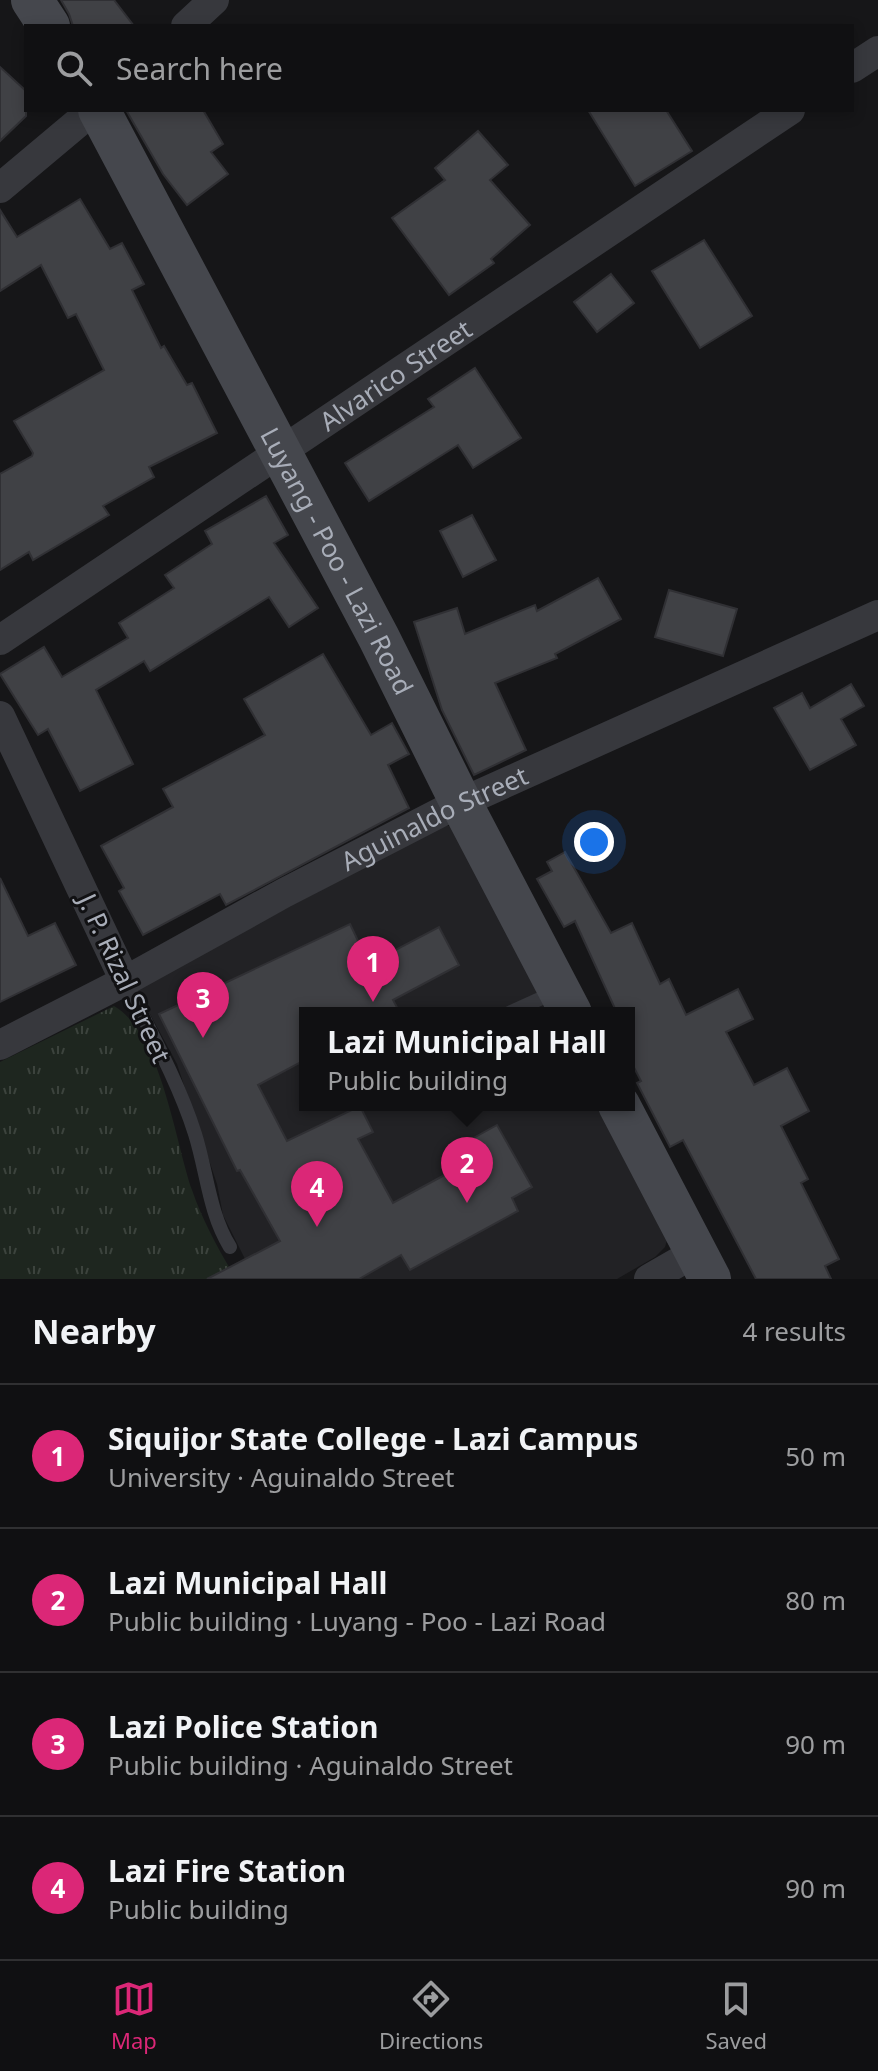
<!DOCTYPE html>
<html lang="en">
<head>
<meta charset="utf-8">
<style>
	:root { --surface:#101012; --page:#19191b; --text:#f1f3f6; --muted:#9c9d9f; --line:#303032; --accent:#db2777 }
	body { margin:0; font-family:"Noto Sans",sans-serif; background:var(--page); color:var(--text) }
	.you { position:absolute; left:594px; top:842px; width:28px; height:28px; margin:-20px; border:6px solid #fff; border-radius:50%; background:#1a73e8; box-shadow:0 0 0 12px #1a73e833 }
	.badge { display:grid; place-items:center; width:52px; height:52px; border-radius:50%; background:var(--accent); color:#fff; font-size:26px; font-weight:700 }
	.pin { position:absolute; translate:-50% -66px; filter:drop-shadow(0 2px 4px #0008) }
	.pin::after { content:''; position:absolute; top:42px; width:28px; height:24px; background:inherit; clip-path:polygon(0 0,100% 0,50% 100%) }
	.popup { position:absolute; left:299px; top:1007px; width:336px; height:104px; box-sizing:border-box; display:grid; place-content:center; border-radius:0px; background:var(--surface); filter:drop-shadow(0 2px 6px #0005); font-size:26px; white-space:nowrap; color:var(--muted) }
	.popup b { font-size:30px; color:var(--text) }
	.popup::after { content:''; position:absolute; left:50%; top:100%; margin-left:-16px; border:16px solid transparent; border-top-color:var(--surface) }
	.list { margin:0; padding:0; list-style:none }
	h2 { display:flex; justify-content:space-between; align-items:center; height:104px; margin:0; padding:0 32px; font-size:34px }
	h2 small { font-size:26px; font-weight:400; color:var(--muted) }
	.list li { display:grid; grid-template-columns:52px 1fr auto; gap:24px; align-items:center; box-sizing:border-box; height:144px; padding:0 32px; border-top:2px solid var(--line) }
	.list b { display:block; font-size:30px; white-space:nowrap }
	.list p { margin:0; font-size:26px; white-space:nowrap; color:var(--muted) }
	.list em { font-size:26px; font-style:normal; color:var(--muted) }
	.icon { flex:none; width:44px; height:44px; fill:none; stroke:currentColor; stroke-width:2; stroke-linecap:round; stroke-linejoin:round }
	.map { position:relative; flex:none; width:878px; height:1279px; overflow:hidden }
	.search { position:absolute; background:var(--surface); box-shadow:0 4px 12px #0003; left:24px; right:24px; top:24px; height:88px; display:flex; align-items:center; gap:20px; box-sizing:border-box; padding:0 28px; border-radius:0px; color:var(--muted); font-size:30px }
	.sheet { height:680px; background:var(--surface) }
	nav { display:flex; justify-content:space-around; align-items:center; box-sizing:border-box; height:112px; border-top:2px solid var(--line); background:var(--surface); font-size:22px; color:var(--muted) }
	nav a { display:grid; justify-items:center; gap:4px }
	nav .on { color:var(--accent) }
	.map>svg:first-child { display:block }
	.built { fill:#222225 }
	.park { fill:url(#park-tufts) }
	.building { fill:#404145; stroke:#303034; stroke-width:2 }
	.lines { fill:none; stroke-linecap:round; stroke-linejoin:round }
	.lane { stroke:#37383d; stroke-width:14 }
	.street { stroke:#37383d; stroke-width:30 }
	.secondary { stroke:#45474d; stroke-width:42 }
	.labels { text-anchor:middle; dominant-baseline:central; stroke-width:6; stroke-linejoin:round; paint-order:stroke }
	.street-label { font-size:26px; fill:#a8adb8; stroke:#111113 }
</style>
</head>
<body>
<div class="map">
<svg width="878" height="1279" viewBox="0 0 878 1279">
	<defs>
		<pattern id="park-tufts" width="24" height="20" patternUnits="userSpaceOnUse" patternTransform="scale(2)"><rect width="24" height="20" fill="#1e261f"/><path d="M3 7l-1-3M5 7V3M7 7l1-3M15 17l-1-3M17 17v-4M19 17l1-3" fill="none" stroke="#3c433d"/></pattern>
	</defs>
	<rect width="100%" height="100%" fill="#161618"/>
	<polygon class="built" points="444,825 455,827 551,1013 305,1013 305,1105 599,1105 668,1237 665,1247 655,1257 617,1279 236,1279 229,1268 245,1259 223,1215 217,1184 177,1064 136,988"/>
	<path class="park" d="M114,1006C161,1033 175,1141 192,1190C203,1222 219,1250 236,1279H0V1062Z"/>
	<g class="building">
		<polygon points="61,0 114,0 134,26 73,26 69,14"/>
		<polygon points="0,67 26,91 26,116 0,141"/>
		<polygon points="126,110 203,110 223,144 211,152 228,174 187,205 163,174"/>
		<polygon points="588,110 666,110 692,151 635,186"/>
		<polygon points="478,131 508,165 490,180 530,225 491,259 494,263 449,295 392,218 445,180 435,168"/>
		<polygon points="80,199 110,249 122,243 144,284 132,290 161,348 164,346 187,385 192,383 217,433 149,467 154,477 103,506 109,515 33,560 29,552 0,570 0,474 32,456 33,453 14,421 104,370 76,314 68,318 41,265 0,291 0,210 17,237"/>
		<polygon points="704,240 752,316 700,348 652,271"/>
		<polygon points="611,274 634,303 597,332 574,302"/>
		<polygon points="475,368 521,438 473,468 458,445 369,501 345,463 434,407 428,399"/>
		<polygon points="266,496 288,535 274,543 318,608 289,627 269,597 150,671 144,661 96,690 133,764 80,791 48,729 38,735 0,674 44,647 62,677 128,638 119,623 174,588 165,575 212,544 205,531"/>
		<polygon points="472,515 496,560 463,577 440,531"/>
		<polygon points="598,578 621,619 555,654 557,658 495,683 526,750 474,775 442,710 414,622 457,608 465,634 535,605 537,611"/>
		<polygon points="669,590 737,609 723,656 655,637"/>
		<polygon points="323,654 371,735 392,723 409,754 388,765 409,808 226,905 220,894 143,935 119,891 124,888 101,846 173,807 163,789 265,735 244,699"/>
		<polygon points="851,684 864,706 841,719 856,745 810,770 774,708 802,693 810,708"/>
		<polygon points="565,852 611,933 632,923 660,984 669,979 686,1015 738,989 753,1019 726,1032 754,1085 787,1068 809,1111 781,1126 808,1179 801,1183 839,1259 825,1266 831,1279 756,1279 683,1140 670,1147 637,1083 641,1081 629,1058 629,1013 617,1013 575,921 564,927 537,879 552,871 547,862"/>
		<polygon points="0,878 28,936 55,923 76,965 0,1002"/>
		<polygon points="350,924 369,964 439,927 459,965 393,1000 400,1013 305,1013 305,1060 258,1085 287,1141 360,1106 373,1132 358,1139 393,1203 452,1171 443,1155 497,1125 532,1187 512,1198 518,1211 410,1270 401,1255 359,1279 207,1279 280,1241 240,1170 237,1171 159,1014"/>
	</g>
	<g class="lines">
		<g class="lane">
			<path d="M125,981C149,1029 179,1083 195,1134C207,1172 209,1213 230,1247"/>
			<polyline points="509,1013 555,992"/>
		</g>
		<g class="street">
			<polyline points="186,26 214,0"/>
			<polyline points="852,68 878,51"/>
			<polyline points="0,188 93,110"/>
			<path id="s1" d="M0,640L790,110"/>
			<polyline points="0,716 125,981"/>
			<path id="s2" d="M0,1045L125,981L284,893L445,810L878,615"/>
			<polyline points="649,1279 696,1252"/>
		</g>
		<g class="secondary">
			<polyline points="32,0 49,26"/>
			<path id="s3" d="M99,110L379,638L461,803L571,1013"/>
			<polyline points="619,1105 710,1279"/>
		</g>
	</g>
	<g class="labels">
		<g class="street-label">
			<text stroke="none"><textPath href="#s1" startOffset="476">Alvarico Street</textPath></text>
			<text stroke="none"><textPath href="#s3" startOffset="510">Luyang - Poo - Lazi Road</textPath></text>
			<text stroke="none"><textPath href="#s2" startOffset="490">Aguinaldo Street</textPath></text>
			<text transform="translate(125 978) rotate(65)">J. P. Rizal Street</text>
		</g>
	</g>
</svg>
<div class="you"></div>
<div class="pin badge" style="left:373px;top:1002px">1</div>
<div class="pin badge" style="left:467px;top:1203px">2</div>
<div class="popup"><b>Lazi Municipal Hall</b>Public building</div>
<div class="pin badge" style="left:203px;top:1038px">3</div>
<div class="pin badge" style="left:317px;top:1227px">4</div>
<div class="search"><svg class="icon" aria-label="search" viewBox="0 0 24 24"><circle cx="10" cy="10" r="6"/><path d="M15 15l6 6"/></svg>Search here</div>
</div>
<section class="sheet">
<h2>Nearby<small>4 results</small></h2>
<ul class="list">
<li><span class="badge">1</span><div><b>Siquijor State College - Lazi Campus</b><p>University · Aguinaldo Street</p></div><em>50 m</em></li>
<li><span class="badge">2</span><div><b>Lazi Municipal Hall</b><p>Public building · Luyang - Poo - Lazi Road</p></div><em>80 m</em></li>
<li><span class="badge">3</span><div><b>Lazi Police Station</b><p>Public building · Aguinaldo Street</p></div><em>90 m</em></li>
<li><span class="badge">4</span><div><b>Lazi Fire Station</b><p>Public building</p></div><em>90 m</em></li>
</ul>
</section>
<nav>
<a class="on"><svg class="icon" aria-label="map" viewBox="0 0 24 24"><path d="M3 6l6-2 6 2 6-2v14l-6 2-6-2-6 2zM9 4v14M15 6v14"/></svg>Map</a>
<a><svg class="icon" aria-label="directions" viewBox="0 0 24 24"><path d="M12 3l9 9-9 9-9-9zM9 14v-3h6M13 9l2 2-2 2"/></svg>Directions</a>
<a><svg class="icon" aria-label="saved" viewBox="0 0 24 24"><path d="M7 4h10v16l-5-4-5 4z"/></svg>Saved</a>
</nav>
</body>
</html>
